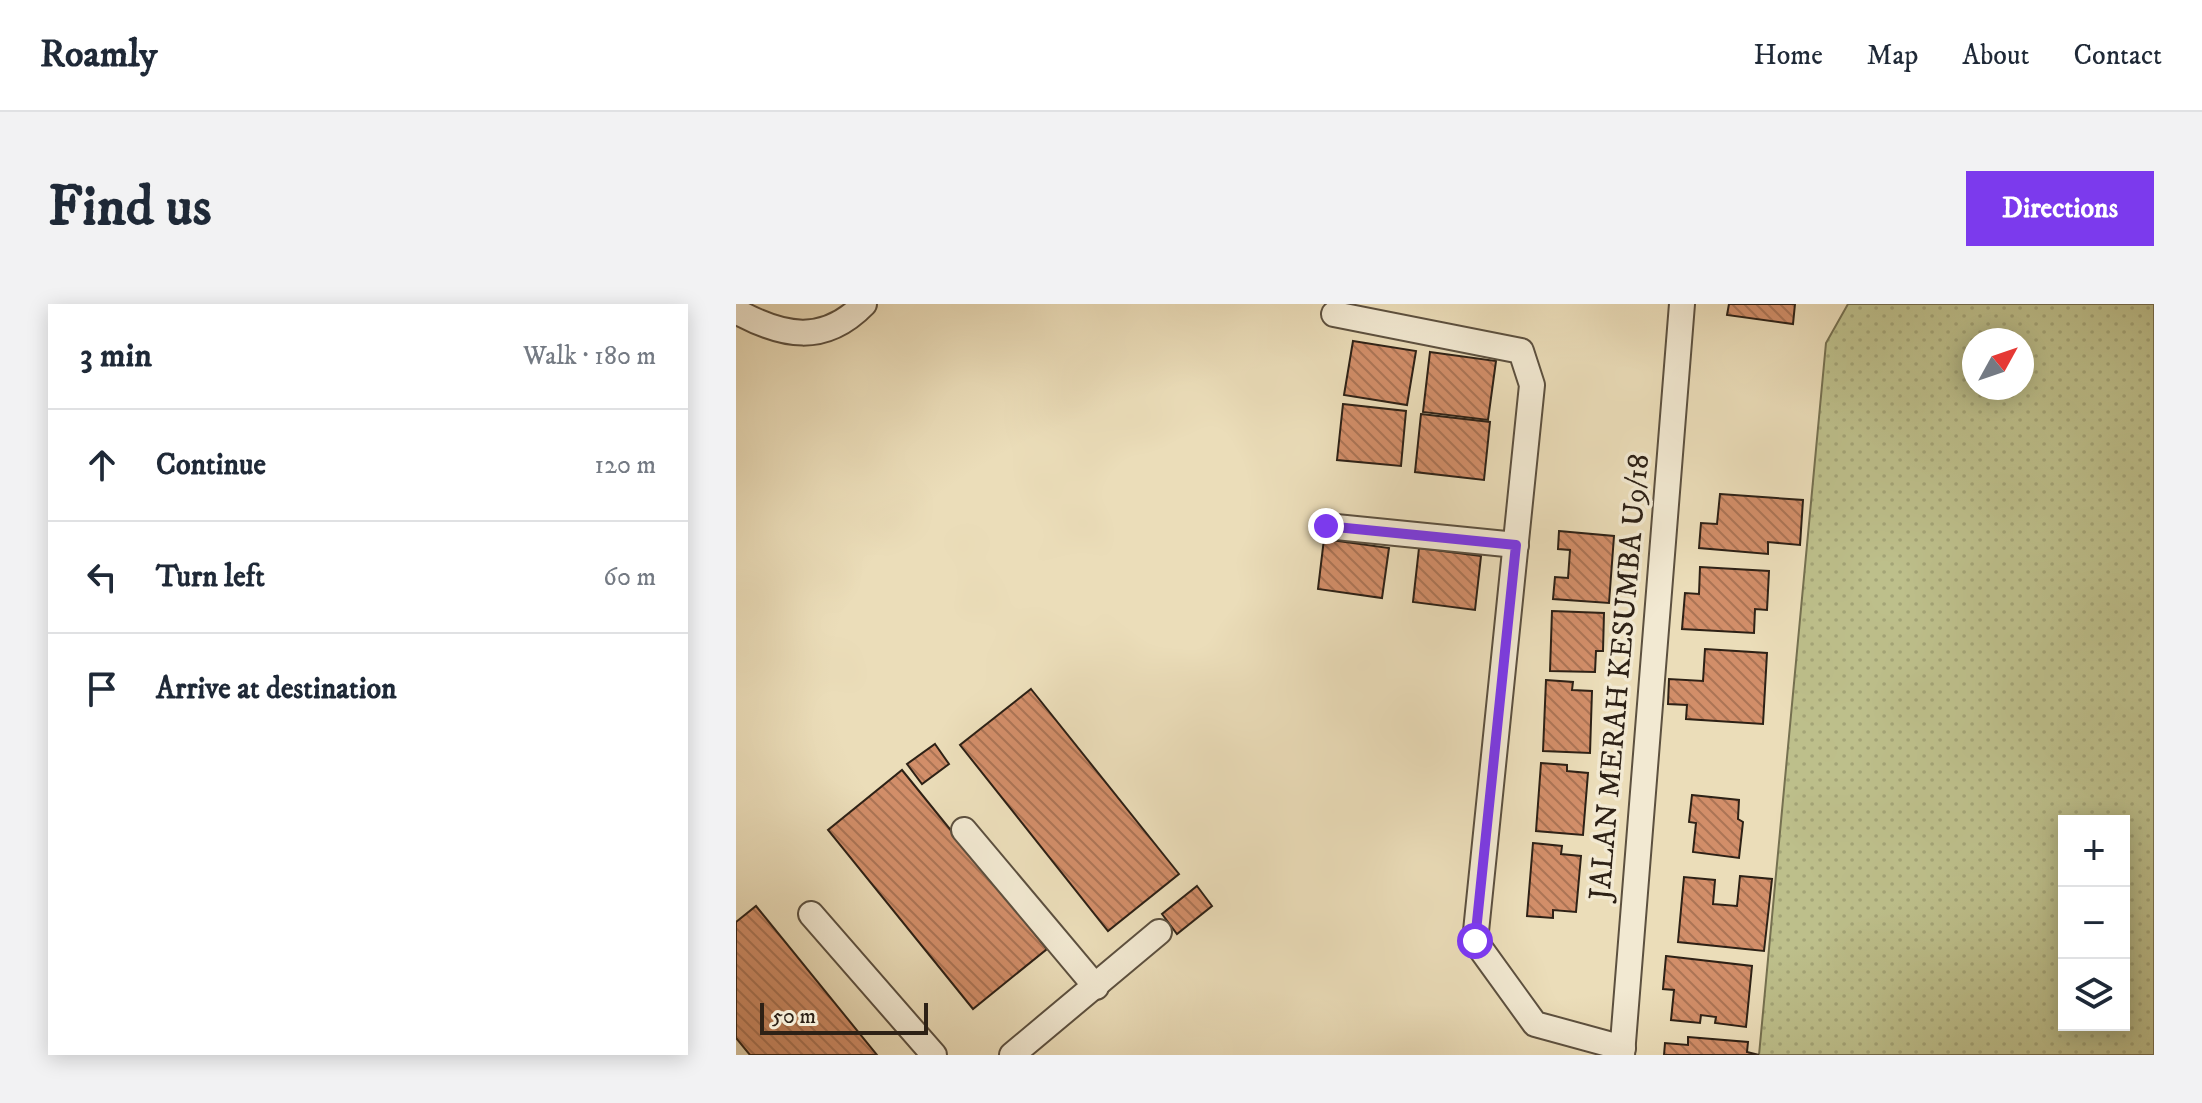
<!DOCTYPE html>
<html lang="en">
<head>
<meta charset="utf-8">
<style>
	:root { --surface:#fff; --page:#f2f2f3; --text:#1f2937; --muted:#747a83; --line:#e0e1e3; --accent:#7c3aed }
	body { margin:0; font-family:"IM FELL DW Pica",serif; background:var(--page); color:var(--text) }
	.controls { position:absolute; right:24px; bottom:24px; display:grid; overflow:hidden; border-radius:0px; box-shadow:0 4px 20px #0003 }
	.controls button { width:72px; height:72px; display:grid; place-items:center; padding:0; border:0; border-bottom:2px solid var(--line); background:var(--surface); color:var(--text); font:40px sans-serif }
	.compass { position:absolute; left:1226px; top:24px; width:72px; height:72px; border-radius:50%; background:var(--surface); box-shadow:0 4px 20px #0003; rotate:50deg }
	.scale { position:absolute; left:24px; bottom:20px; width:168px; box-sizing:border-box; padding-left:8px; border:4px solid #2d2116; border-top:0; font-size:22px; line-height:28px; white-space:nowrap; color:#2d2116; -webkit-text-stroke:6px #f2e9d2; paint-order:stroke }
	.stop { position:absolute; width:24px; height:24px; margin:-18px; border:6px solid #7c3aed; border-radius:50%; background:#fff }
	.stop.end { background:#7c3aed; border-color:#fff; box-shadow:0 2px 8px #0008 }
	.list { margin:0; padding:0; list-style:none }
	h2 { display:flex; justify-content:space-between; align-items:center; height:104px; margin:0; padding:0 32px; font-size:34px }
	h2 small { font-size:26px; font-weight:400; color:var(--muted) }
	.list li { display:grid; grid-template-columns:52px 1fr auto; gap:24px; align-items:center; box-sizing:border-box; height:112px; padding:0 32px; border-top:2px solid var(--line) }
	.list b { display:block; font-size:30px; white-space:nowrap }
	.list em { font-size:26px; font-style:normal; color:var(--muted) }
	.icon { flex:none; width:44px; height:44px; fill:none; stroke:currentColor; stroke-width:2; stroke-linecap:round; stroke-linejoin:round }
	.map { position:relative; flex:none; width:1418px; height:751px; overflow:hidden; border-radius:0px }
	header { display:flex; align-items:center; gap:48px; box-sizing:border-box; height:112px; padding:0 40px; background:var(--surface); border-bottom:2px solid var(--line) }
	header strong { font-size:38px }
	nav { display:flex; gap:44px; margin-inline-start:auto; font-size:28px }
	.intro { display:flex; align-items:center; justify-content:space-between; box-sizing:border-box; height:192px; padding:0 48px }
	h1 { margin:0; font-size:56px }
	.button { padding:20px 36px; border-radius:0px; background:var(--accent); color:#fff; font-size:28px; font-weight:700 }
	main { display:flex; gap:48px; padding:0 48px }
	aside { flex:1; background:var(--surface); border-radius:0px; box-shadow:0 4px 20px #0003 }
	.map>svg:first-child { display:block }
	.grass { fill:url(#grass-dots); stroke:#757050; stroke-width:2; fill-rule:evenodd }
	.building { fill:url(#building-back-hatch); stroke:#2d2116; stroke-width:2 }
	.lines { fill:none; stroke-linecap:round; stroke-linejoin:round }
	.minor-casing { stroke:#5c503f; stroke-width:28 }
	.minor { stroke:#f2e9d2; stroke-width:24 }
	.route { stroke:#7c3aed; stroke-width:10 }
	.labels { text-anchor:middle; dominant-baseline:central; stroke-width:7; stroke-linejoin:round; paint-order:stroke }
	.street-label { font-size:30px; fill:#2d2116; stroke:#f2e9d2 }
</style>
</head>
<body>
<header>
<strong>Roamly</strong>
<nav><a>Home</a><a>Map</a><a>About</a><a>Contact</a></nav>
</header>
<div class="intro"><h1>Find us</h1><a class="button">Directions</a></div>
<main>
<aside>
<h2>3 min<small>Walk · 180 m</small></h2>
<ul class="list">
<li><svg class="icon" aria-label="ahead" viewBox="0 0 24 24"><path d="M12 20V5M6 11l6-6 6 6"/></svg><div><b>Continue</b></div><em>120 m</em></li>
<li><svg class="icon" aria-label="left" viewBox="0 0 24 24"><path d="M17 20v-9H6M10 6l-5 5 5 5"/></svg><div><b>Turn left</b></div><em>60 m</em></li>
<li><svg class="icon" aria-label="arrive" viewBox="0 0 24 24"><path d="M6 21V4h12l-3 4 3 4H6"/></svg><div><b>Arrive at destination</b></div></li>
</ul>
</aside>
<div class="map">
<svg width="1418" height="751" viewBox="0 0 1418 751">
	<defs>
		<pattern id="grass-dots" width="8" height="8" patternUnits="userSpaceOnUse" patternTransform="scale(2)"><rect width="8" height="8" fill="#bdbf8b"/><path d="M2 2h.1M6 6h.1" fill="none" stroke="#a3a477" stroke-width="1.8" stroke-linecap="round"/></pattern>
		<pattern id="building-back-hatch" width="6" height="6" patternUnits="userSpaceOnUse" patternTransform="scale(2)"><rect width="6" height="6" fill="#d28e69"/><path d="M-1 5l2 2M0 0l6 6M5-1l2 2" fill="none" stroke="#ab7455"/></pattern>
	</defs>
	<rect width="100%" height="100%" fill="#ebddb9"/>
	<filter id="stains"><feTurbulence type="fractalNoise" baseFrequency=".0025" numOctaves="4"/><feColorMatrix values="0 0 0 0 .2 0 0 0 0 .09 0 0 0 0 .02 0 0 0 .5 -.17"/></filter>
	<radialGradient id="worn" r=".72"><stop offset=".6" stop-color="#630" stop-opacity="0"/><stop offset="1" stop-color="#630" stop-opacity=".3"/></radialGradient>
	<path class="grass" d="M1112,0H1418V751H1023L1090,39ZM1238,36H1286V84H1238ZM1328,517H1388V721H1328Z"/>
	<g class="building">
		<polygon points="993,0 1059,0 1057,20 991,11"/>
		<polygon points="617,37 680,47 671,101 608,91"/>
		<polygon points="694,48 760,57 752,116 687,108"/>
		<polygon points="607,100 670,107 665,162 601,156"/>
		<polygon points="685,110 754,118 748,176 679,168"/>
		<polygon points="984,190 1067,196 1064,241 1032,238 1032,250 963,244 965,219 981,220"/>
		<polygon points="823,227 878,232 873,299 817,295 819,273 832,274 834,246 822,245"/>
		<polygon points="588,235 653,244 646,294 582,285"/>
		<polygon points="683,244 745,252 739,306 677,298"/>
		<polygon points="964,263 1033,267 1031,306 1019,305 1018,329 946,325 949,289 963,290"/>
		<polygon points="816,307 868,309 867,347 860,347 859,368 814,367"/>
		<polygon points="969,345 1031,349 1027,420 950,415 951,401 932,400 933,375 967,377"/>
		<polygon points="810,376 837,378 836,386 856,387 854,449 807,447"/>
		<polygon points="295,385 443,570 372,627 224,441"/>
		<polygon points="199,440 213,460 186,480 171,460"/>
		<polygon points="805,459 831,461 831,467 852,469 847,531 800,527"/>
		<polygon points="166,466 311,645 237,705 92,526"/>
		<polygon points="956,491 1003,496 1002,515 1007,518 1003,554 957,548 960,519 953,518"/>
		<polygon points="797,539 826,542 825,550 845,552 840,608 817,606 817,614 791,612"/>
		<polygon points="1004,572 1036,575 1028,647 942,638 948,573 979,576 977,600 1001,602"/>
		<polygon points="461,582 476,602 441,630 426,610"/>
		<polygon points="20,602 141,751 14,751 0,734 0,618"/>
		<polygon points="930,652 1016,662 1010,723 979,719 980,713 965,711 964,719 935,716 938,686 927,685"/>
		<polygon points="952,733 1012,738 1011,748 1023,751 928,751 929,739 952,741"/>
	</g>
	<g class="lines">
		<defs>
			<g id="minor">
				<path d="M0,7C47,33 88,41 128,0"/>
				<polyline points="598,10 785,47 796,81 739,637 799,720 887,744"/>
				<polyline points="590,222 780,241"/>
				<polyline points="228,526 360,683"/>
				<polyline points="75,610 198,751"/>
				<polyline points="276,751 423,628"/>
				<polyline points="886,751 946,0"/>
			</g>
		</defs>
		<use href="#minor" class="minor-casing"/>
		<use href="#minor" class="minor"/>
	</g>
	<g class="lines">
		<polyline class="route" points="590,222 780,241 739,637"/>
	</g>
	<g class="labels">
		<g class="street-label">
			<text transform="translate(884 373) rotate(-85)">JALAN MERAH KESUMBA U9/18</text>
		</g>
	</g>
	<rect width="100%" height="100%" filter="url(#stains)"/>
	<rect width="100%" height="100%" fill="url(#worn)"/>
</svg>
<div class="controls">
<button>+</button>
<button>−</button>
<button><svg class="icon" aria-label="layers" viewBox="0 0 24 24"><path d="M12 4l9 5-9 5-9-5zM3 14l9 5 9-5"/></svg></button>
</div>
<svg class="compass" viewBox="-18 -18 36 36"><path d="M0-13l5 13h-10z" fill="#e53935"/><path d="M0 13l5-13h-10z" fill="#747a83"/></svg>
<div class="scale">50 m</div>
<div class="stop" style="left:739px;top:637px"></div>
<div class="stop end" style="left:590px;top:222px"></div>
</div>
</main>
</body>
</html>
